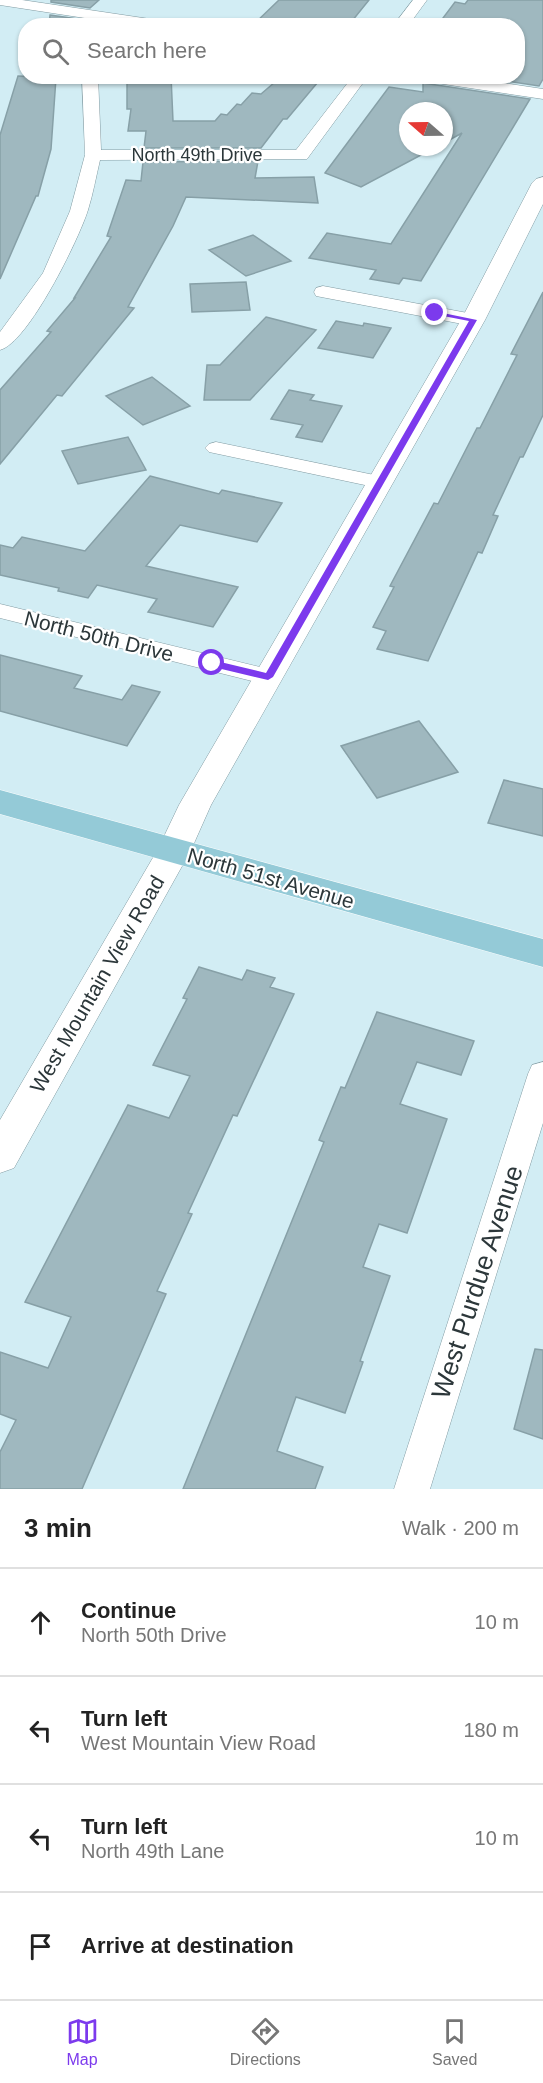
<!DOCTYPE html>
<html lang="en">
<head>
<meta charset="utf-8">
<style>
	:root { --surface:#fff; --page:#f2f2f2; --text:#222; --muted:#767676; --line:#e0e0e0; --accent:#7c3aed }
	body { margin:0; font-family:Arial,sans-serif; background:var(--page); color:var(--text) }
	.compass { position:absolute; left:399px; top:102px; width:54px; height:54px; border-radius:50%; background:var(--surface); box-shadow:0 2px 4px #0004; rotate:290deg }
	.stop { position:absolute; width:18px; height:18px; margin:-14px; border:4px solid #7c3aed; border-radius:50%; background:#fff }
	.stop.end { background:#7c3aed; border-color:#fff; box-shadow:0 2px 6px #0008 }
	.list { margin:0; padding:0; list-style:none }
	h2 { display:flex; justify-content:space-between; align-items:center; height:78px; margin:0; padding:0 24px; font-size:26px }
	h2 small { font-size:20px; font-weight:400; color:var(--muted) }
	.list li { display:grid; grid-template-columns:39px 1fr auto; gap:18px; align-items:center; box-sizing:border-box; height:108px; padding:0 24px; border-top:2px solid var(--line) }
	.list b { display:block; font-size:22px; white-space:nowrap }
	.list p { margin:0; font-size:20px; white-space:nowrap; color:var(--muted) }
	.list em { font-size:20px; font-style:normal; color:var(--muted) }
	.icon { flex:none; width:33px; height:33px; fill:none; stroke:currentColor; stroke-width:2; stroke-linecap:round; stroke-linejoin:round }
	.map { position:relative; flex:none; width:543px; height:1489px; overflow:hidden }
	.search { position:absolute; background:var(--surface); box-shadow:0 2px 4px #0004; left:18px; right:18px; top:18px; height:66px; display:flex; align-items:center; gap:15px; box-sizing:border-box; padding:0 21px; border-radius:24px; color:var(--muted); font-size:22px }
	.sheet { height:510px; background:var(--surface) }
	nav { display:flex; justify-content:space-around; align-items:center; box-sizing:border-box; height:84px; border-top:2px solid var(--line); background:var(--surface); font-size:16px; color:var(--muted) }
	nav a { display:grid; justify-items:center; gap:3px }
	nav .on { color:var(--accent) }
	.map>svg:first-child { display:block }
	.building { fill:#9fb8bf; stroke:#87a0a7; stroke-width:1.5 }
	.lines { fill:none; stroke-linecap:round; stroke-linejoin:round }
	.minor-casing { stroke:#829ba2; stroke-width:1 }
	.tertiary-casing { stroke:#829ba2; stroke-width:1 }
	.primary-casing { stroke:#fff; stroke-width:1 }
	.minor { fill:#fff; fill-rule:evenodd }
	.tertiary { fill:#fff; fill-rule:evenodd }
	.primary { fill:#94cad7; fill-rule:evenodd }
	.route { fill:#7c3aed }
	.labels { text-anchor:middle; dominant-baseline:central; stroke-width:4.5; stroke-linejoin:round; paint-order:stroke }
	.far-street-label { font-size:18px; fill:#2c373a; stroke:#fff }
	.street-label { font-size:21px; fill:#2c373a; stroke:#fff }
	.near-street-label { font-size:26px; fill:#2c373a; stroke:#fff }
</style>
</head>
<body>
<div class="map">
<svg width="543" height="1489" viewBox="0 0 543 1489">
	<rect width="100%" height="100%" fill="#d2edf4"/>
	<g class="building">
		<polygon points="51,0 99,0 90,8 51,2"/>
		<polygon points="279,0 369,0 348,26 252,26"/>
		<polygon points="468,0 543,0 543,79 539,86 475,76 518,76 518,26 437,26 455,2 465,4"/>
		<polygon points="50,15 78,19 71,26 49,26"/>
		<polygon points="18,76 56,78 51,149 38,196 36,196 0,279 0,135"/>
		<polygon points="127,76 171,76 173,121 215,121 221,114 227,115 237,104 241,105 252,93 261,94 282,76 323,76 287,119 283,119 261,148 144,148 146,131 128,131 131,109 127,109"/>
		<polygon points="423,83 530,99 421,281 403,278 399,284 370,279 376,270 309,258 327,233 391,244 462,133 444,143 444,111 408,111 408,147 436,147 361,187 325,173 389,87 423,92"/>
		<polygon points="258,161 255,178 314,177 318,203 186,197 173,226 128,307 134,308 62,396 57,395 0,464 0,390 51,332 47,331 75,298 74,298 111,237 107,236 126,180 141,181 143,162"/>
		<polygon points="253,235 291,261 246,276 209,250"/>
		<polygon points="246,282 250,310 192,312 190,284"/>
		<polygon points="543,292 543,415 523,457 520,457 493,515 498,516 482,553 478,552 428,661 377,649 386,631 373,627 394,587 390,586 434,503 438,504 477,428 480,428 517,355 511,354"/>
		<polygon points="266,317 316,330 250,400 204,400 207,365 220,365"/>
		<polygon points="336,321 363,326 364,323 391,328 373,358 318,348"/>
		<polygon points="152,377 190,406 143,425 106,396"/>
		<polygon points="289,390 314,395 310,400 342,406 322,442 296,437 303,425 271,419"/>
		<polygon points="128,437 146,470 78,484 62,451"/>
		<polygon points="150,476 219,494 222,490 282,503 257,542 180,525 146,566 238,587 213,627 148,612 157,599 97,585 88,598 58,591 59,588 0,575 0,545 13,548 22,537 85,551"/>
		<polygon points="0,655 82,676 74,688 122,700 132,685 160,692 127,746 0,711"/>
		<polygon points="419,721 458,772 377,798 341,746"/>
		<polygon points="504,780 543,789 543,836 488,823"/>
		<polygon points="199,967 242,980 247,970 275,978 270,987 294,994 237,1116 233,1115 188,1213 192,1214 157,1291 166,1294 82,1489 0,1489 0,1452 16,1420 0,1414 0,1352 48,1368 71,1317 25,1302 128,1105 169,1118 190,1076 153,1065 187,999 183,998"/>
		<polygon points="377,1012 474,1041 461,1075 417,1062 400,1104 447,1119 407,1233 379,1224 363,1267 390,1276 360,1361 363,1362 345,1413 296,1397 277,1451 323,1467 315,1489 183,1489 324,1142 319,1140 341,1087 345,1088"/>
		<polygon points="535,1349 543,1350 543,1439 514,1429"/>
	</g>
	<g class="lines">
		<defs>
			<g id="minor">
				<polygon points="0,0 22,0 170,22 177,26 137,26 0,5"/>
				<polygon points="413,0 427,0 408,26 393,26"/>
				<path d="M82,76H98L101,150H296L353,76H368L307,159L100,160C96,177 93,194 88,210C79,239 28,343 0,350V332L43,273L70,211L85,155Z"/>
				<polygon points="416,76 457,76 543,89 543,99 423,81"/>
				<polygon points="323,286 473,314 480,316 483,320 480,324 473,326 316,296 314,292 316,288"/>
				<polygon points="216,442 379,476 387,477 390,482 387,487 379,488 209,452 205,448 209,444"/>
				<polygon points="0,604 268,669 277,671 280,677 277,683 268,685 0,618"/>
				<polygon points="543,1062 543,1123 430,1489 394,1489 528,1074 532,1065"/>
			</g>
			<polygon id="tertiary" points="543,177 543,204 485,320 211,805 191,850 14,1168 0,1173 0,1120 158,849 179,805 461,320 532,183 536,179"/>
			<polygon id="primary" points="0,790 543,939 543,967 0,814"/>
		</defs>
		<use href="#minor" class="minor-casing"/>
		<use href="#tertiary" class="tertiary-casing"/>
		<use href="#primary" class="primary-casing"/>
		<use href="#minor" class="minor"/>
		<use href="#tertiary" class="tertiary"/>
		<use href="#primary" class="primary"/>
	</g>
	<polygon class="route" points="433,311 477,320 273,677 268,680 209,666 209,661 212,660 266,673 469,321 433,314"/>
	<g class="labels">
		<g class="far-street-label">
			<text x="197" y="155">North 49th Drive</text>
		</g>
		<g class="street-label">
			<text transform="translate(99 636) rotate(14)">North 50th Drive</text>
			<text transform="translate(271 878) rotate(16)">North 51st Avenue</text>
			<text transform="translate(97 984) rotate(-60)">West Mountain View Road</text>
		</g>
		<g class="near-street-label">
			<text transform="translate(477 1282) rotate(-72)">West Purdue Avenue</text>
		</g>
	</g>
</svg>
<svg class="compass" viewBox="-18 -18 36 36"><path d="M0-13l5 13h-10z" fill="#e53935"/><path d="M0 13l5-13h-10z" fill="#767676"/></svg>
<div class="stop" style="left:212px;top:663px"></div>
<div class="stop end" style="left:435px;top:313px"></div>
<div class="search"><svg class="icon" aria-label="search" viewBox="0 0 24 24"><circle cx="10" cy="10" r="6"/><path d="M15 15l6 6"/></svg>Search here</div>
</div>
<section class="sheet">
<h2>3 min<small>Walk · 200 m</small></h2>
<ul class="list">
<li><svg class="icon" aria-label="ahead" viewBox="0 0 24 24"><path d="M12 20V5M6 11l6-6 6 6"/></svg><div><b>Continue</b><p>North 50th Drive</p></div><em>10 m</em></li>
<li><svg class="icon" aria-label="left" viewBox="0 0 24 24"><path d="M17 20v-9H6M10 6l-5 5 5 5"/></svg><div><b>Turn left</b><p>West Mountain View Road</p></div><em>180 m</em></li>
<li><svg class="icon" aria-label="left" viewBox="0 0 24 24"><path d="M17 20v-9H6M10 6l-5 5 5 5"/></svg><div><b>Turn left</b><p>North 49th Lane</p></div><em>10 m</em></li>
<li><svg class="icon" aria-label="arrive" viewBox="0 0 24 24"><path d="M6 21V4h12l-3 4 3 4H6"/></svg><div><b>Arrive at destination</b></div></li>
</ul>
</section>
<nav>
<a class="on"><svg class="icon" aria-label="map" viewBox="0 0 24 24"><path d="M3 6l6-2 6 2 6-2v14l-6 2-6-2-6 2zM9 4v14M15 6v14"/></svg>Map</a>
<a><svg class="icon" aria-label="directions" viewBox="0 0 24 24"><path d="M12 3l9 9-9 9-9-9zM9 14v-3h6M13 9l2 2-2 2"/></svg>Directions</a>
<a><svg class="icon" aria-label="saved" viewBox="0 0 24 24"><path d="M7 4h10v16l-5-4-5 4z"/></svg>Saved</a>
</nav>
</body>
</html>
